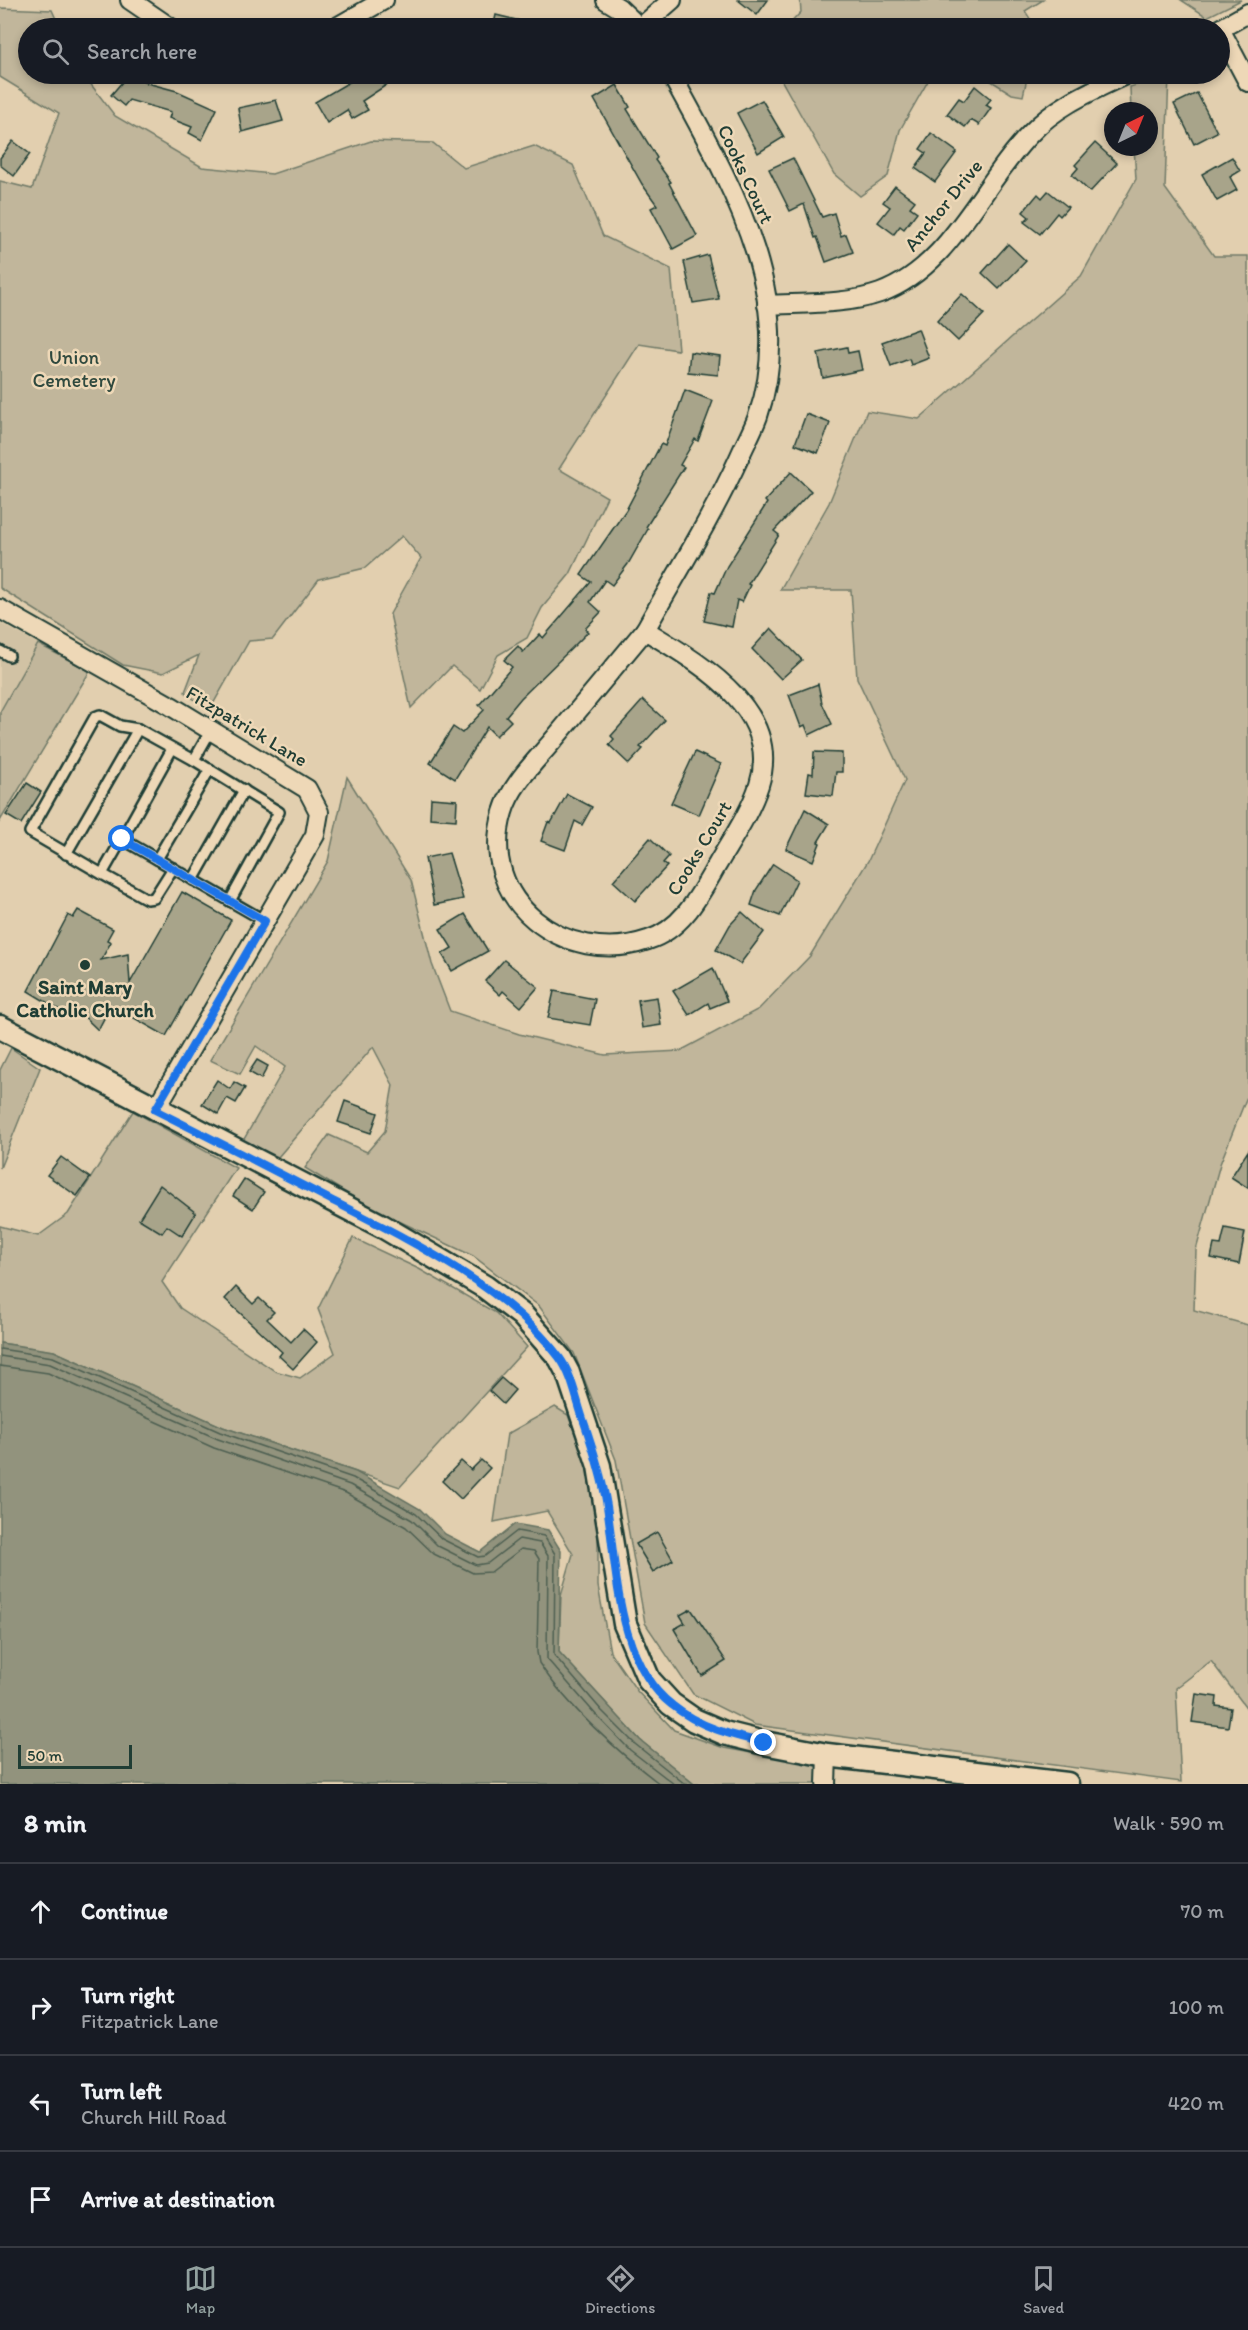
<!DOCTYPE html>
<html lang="en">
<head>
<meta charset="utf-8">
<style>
	:root { --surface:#171b24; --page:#242831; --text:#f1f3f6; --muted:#9ea1a6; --line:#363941; --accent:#92a19f }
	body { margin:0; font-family:Itim,sans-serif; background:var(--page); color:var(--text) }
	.compass { position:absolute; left:1104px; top:102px; width:54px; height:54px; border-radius:50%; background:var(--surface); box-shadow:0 3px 9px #0003; rotate:43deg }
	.scale { position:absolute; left:18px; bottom:15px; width:114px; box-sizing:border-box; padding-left:6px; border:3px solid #1f3d34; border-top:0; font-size:16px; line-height:21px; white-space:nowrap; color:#1f3d34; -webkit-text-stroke:4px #eed8b7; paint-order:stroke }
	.stop { position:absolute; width:18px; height:18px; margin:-14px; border:4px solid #1a73e8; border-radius:50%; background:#fff }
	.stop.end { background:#1a73e8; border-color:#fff; box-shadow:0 2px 6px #0008 }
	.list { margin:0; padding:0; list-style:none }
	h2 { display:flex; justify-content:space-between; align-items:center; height:78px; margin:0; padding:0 24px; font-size:26px }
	h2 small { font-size:20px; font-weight:400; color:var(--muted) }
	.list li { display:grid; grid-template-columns:39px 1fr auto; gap:18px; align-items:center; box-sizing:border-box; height:96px; padding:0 24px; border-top:2px solid var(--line) }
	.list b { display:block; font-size:22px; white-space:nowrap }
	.list p { margin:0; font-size:20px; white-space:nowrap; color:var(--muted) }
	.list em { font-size:20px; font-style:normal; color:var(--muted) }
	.icon { flex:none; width:33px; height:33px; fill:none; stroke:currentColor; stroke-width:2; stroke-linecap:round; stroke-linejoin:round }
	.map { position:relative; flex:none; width:1248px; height:1784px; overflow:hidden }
	.search { position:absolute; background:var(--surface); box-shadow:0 3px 9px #0003; left:18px; right:18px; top:18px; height:66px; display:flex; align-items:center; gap:15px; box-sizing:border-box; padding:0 21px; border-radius:33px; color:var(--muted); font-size:22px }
	.sheet { height:462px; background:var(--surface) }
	nav { display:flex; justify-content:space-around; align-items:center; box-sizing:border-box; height:84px; border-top:2px solid var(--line); background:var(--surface); font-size:16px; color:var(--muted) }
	nav a { display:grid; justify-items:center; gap:3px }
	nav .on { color:var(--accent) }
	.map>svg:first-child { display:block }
	.built { fill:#d1c2a4 }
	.green { fill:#c1b69b; stroke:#707a68; stroke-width:1.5 }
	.water { fill:#92937d; stroke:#647160; stroke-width:1.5 }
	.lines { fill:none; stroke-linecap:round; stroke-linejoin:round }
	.shore { stroke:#4d5f51; stroke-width:1.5 }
	.building { fill:#a8a48a; stroke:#1f3d34; stroke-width:1.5 }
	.service-casing { stroke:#1f3d34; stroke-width:14 }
	.minor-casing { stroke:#1f3d34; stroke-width:22 }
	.tertiary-casing { stroke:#1f3d34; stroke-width:27 }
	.service { stroke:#eed8b7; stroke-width:9 }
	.minor { stroke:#eed8b7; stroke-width:18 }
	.tertiary { stroke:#eed8b7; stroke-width:22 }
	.route { stroke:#1a73e8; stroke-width:8 }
	.poi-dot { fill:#1f3d34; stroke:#eed8b7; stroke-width:2 }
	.labels { text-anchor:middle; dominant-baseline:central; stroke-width:5; stroke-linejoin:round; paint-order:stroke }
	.street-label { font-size:20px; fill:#1f3d34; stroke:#eed8b7 }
	.park-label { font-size:20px; fill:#2f493e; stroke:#eed8b7 }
	.poi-label { font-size:20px; font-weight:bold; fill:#1f3d34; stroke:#eed8b7 }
</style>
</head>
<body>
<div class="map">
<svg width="1248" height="1784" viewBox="0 0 1248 1784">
	<rect width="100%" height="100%" fill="#e2cfaf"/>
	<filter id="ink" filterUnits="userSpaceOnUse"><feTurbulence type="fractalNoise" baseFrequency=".0167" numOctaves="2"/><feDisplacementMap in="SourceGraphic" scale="12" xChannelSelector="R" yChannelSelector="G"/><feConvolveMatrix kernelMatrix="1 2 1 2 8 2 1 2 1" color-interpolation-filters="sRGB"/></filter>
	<g filter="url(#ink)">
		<polygon class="built" points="0,623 38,644 0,712"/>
		<g class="green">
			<polygon points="800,0 1043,0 1025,11 1036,28 786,28 801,12"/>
			<polygon points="1181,0 1241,0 1207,17"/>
			<polygon points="0,8 52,10 60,28 28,28 28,74 83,74 115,116 202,167 272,174 371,141 433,143 464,168 534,146 573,165 603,236 671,269 678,350 639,344 559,469 607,497 570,574 542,608 527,638 498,655 480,689 452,666 411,708 390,614 421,558 402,536 365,568 319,579 273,639 249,641 209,711 185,692 199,655 163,673 123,665 0,588 0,181 32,189 59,113 0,77"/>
			<polygon points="778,74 932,74 900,130 888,176 860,196 834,174"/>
			<polygon points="980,74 1028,74 1023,96 1012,94"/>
			<polygon points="1169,74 1165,188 1214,256 1248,256 1248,1094 1220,1164 1196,1250 1194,1310 1248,1325 1248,1710 1211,1661 1176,1688 1181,1782 755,1725 693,1694 645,1623 616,1460 574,1353 539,1306 473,1256 371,1208 305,1168 329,1135 367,1152 385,1131 393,1085 373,1047 278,1157 243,1141 285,1067 256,1046 240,1074 210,1060 328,861 347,777 411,880 432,964 450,1011 519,1034 605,1055 680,1051 759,1009 810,956 868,861 905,780 857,678 851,590 780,590 829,503 867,411 919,419 1081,276 1136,179 1134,147 1149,147 1149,111 1131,111 1130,87"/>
			<polygon points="38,644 90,671 0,821 0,712"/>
			<polygon points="11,1048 40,1068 0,1168 0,1070"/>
			<polygon points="133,1111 236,1168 162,1282 180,1308 275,1371 300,1378 335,1353 318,1309 353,1238 419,1269 496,1313 527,1347 400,1487 223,1427 54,1351 0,1343 0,1226 38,1236 68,1214"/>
			<polygon points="555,1407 568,1415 585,1460 598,1524 598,1586 610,1652 637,1691 674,1730 724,1748 819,1765 818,1784 694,1784 640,1740 559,1652 561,1595 573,1554 547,1511 494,1522 507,1434"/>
		</g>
		<polygon class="water" points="0,1343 54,1351 223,1427 356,1472 420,1509 445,1534 480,1552 515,1524 548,1530 561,1551 559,1652 640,1740 694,1784 0,1784"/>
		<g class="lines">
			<g class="shore">
				<polyline points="0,1349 53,1357 220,1432 353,1478 416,1514 442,1539 478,1557 485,1556 517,1531 544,1536 555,1554 554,1655 602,1711 635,1744 685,1784"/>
				<polyline points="0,1356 50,1364 218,1439 350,1485 412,1520 438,1546 476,1565 488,1563 519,1539 540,1543 548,1556 547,1659 597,1716 630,1750 674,1784"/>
				<path d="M0,1366L48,1373L214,1448L346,1493L406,1527L434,1554L473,1573L491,1572L521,1549L534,1551L539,1559L537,1652L539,1663C568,1707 619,1753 660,1784"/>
			</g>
		</g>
		<g class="building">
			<polygon points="738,0 768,0 757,15"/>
			<polygon points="496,15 533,24 532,28 493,28"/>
			<polygon points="129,74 136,74 147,83 177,91 217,109 202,140 189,133 192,127 169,118 171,112 129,100 124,106 111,95"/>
			<polygon points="363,74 403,74 362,101 368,110 352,119 347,110 327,123 315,102"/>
			<polygon points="617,85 630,107 627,109 657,158 655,160 671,182 669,183 697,236 673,249 651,208 657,205 642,184 594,99"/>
			<polygon points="975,86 991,99 986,105 991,108 979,125 971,120 965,127 947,114 959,98 964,101"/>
			<polygon points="1197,93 1217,132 1194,144 1174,104"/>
			<polygon points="276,100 283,121 242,132 238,108"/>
			<polygon points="762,100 784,137 758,153 737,113"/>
			<polygon points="931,133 957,152 935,182 915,168 926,153 920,149"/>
			<polygon points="13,141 30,154 14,176 0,165 0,158"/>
			<polygon points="1095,143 1117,163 1090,192 1072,175 1078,168 1075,165"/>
			<polygon points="1232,157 1240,171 1230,177 1237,190 1217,201 1202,174"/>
			<polygon points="793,158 822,217 834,213 841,236 846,234 853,252 826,262 817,237 815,238 804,204 790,211 769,169"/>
			<polygon points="895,186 915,201 910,207 917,212 904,229 900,226 894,234 878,222 890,207 883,202"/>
			<polygon points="1048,191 1068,207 1060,216 1057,213 1040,234 1024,222 1029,217 1023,212 1038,194 1042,198"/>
			<polygon points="1008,244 1026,261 999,289 982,273"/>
			<polygon points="708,255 719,299 693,303 684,262"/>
			<polygon points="962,294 984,314 958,341 937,321"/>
			<polygon points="918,329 929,358 911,365 909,359 891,366 882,342"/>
			<polygon points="847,347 848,353 858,351 862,370 823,378 818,353"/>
			<polygon points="690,352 720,356 718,375 688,372"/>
			<polygon points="685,390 713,401 698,441 695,439 680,465 684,467 646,527 648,529 628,564 612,585 605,580 590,602 601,612 585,629 588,632 575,645 521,698 506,716 511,721 496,736 487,727 455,779 430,763 453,727 462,733 484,710 479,705 512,667 504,660 518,646 523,652 540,634 543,638 591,582 581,575 626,510 661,444 665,446"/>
			<polygon points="806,414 830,423 818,453 795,444"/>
			<polygon points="791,472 811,491 774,531 779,535 748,584 750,585 742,602 737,600 732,627 704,621 711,592 715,593 727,566 767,503 765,501"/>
			<polygon points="771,628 802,660 781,679 752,649"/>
			<polygon points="818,684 822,703 832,724 809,735 805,725 801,727 789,695"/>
			<polygon points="643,700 665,720 640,747 643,749 629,764 609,745 614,739 611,736"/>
			<polygon points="695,752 721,764 699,815 671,803"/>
			<polygon points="814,752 842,753 842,772 836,772 833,796 806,793 809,773 813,774"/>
			<polygon points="27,783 41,792 21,824 6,815"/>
			<polygon points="567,794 592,807 582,825 575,821 565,850 541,841 548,822 551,823"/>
			<polygon points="431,798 457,800 456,820 430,818"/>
			<polygon points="805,809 829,824 818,842 820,843 813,861 786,849"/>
			<polygon points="650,838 669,856 663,863 667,866 635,901 613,881"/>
			<polygon points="449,853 463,899 434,905 425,858"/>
			<polygon points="773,864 797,880 780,916 751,905 756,890"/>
			<polygon points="182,892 231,920 166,1036 111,1005 98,1030 72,1005 66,1014 28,991 68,915 73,918 78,910 113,929 107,940 111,942 101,960 128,954 130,983"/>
			<polygon points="742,912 764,932 740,964 716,950 730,925"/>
			<polygon points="465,914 488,951 452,971 442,954 452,948 440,929"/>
			<polygon points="504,960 538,987 521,1007 503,991 500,995 485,981"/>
			<polygon points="713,968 727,1001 710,1008 708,1003 689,1015 673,991"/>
			<polygon points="554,991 595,999 590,1025 548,1018"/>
			<polygon points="657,997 661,1025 642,1028 638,1000"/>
			<polygon points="257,1060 268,1066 261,1079 249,1072"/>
			<polygon points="217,1080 230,1089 234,1082 245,1088 236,1103 227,1098 218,1114 202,1104"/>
			<polygon points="345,1101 378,1113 371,1133 338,1122"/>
			<polygon points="1248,1151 1248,1188 1231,1177"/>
			<polygon points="61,1157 90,1178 77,1196 47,1175"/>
			<polygon points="244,1179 264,1192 253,1209 233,1196"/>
			<polygon points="160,1185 196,1213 182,1236 167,1226 162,1233 139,1219"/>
			<polygon points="1225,1228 1245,1232 1239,1264 1211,1258 1214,1244 1221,1245"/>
			<polygon points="236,1287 253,1304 259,1298 274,1312 267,1319 291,1342 303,1329 317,1342 293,1369 279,1356 282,1352 225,1299"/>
			<polygon points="501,1378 515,1390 503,1404 489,1391"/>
			<polygon points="481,1460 490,1468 461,1499 442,1481 461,1461 471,1470"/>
			<polygon points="657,1532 673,1560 653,1572 636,1544"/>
			<polygon points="691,1609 726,1661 702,1676 674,1629 685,1623 680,1615"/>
			<polygon points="1196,1694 1217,1697 1216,1706 1231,1708 1228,1727 1192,1722"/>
		</g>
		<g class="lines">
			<defs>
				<g id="service">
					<polyline points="0,651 9,656"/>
					<polyline points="211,730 194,760 279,812 230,901"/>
					<polyline points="172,749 122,839 265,921"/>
					<polyline points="122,839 102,874 147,899 154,898 173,868"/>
					<polyline points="66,854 138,729"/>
					<polyline points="157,859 210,769"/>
					<polyline points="102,874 30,832 95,717 100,715 120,726 138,729 194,760"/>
					<polyline points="193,880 244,790"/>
				</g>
				<g id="minor">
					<polyline points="130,0 171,28"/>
					<polyline points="606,0 619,8 640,28"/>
					<polyline points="1248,13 1220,29 1248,82"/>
					<polyline points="335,28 384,0"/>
					<polyline points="640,28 672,0"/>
					<path d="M767,305C802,303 846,305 880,293C951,267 981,184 1031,133C1057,105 1094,90 1127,74"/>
					<polyline points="0,609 171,706 307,789 319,812 315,835 155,1110"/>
					<path d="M645,630C697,662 783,709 759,785C750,813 732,839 717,865C700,894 683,929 648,940C566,968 476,901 503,812C511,784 537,760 555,738C585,702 615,666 645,630Z"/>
					<path d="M645,630C677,573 712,517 739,458C745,444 753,430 758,416C800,295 726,176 671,74"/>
					<polyline points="826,1784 827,1755"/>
				</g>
				<polyline id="tertiary" points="0,1027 382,1226 485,1287 522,1315 560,1358 568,1373 599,1466 625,1624 649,1680 671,1704 694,1720 724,1733 764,1743 827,1755 1067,1784"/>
			</defs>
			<use href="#service" class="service-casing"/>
			<use href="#minor" class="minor-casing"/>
			<use href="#tertiary" class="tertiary-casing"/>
			<use href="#service" class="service"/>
			<use href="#minor" class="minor"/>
			<use href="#tertiary" class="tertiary"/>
		</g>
	</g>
	<g class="lines" filter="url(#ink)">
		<path class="route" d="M122,839L265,921L155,1110C213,1139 271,1169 329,1199C407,1239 506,1286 559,1357C572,1374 576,1399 583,1419C593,1448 602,1476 607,1506C617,1569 617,1663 672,1705C699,1727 731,1735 764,1743"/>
	</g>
	<circle class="poi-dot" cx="85" cy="965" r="6"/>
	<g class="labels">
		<g class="street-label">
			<text transform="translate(746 174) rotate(65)">Cooks Court</text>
			<text transform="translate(943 205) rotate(-51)">Anchor Drive</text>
			<text transform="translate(247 726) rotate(31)">Fitzpatrick Lane</text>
			<text transform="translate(699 848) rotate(-59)">Cooks Court</text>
		</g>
		<g class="park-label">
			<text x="74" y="357">Union<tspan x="74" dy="23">Cemetery</tspan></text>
		</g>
		<g class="poi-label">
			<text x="85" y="987">Saint Mary<tspan x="85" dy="23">Catholic Church</tspan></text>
		</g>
	</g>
</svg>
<svg class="compass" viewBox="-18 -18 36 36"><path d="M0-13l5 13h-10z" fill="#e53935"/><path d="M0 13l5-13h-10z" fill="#9ea1a6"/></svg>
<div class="scale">50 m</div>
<div class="stop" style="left:122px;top:839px"></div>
<div class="stop end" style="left:764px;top:1743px"></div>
<div class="search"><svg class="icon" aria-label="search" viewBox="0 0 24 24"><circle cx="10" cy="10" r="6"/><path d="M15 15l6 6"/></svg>Search here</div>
</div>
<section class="sheet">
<h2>8 min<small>Walk · 590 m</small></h2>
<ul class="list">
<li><svg class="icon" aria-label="ahead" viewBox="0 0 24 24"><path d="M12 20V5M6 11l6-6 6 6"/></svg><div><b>Continue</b></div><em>70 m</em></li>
<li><svg class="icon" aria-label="right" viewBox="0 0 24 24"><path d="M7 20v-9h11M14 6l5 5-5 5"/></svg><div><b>Turn right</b><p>Fitzpatrick Lane</p></div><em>100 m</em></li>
<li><svg class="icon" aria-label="left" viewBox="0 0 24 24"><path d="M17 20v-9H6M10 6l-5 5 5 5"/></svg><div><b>Turn left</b><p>Church Hill Road</p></div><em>420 m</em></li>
<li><svg class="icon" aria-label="arrive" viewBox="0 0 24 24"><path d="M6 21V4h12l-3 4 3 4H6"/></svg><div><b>Arrive at destination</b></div></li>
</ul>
</section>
<nav>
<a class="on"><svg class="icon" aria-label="map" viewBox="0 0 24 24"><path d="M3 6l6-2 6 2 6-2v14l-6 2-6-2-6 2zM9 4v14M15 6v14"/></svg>Map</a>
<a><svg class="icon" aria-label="directions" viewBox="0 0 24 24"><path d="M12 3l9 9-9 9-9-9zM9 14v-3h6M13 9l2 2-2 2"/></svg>Directions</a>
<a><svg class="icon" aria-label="saved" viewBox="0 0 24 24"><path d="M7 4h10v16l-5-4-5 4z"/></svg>Saved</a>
</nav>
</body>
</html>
